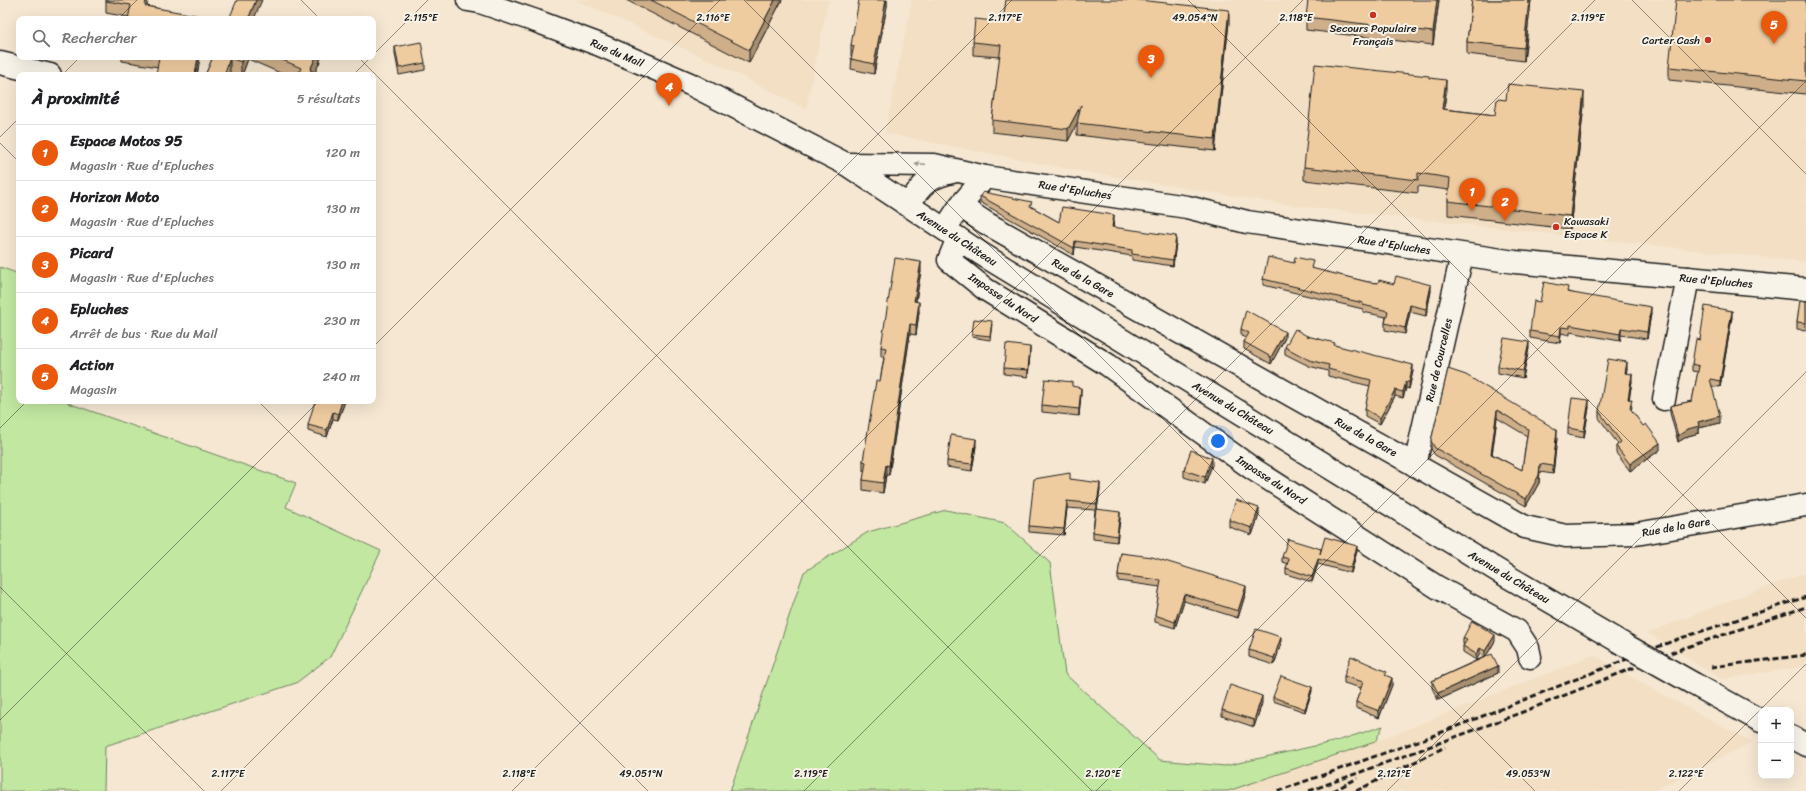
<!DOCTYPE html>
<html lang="fr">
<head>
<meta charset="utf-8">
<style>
	:root { --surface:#fff; --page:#f6f6f6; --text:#202124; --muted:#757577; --line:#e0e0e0; --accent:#ea580c }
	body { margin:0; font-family:Sriracha,sans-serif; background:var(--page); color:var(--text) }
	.controls { position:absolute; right:12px; bottom:12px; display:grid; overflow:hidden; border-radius:8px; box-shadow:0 4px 16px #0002 }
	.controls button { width:36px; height:36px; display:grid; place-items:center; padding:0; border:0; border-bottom:1px solid var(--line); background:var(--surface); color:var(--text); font:20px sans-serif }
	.you { position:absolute; left:1218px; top:441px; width:14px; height:14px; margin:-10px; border:3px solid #fff; border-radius:50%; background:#1a73e8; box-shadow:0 0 0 6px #1a73e833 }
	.badge { display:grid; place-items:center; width:26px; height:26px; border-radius:50%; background:var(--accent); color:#fff; font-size:13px; font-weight:700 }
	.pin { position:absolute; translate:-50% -33px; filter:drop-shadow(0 1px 2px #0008) }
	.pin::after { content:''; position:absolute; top:21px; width:14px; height:12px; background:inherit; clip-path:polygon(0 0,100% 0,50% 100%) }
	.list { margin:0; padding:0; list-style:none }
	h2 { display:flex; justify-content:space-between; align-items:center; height:52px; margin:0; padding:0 16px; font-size:17px }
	h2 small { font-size:13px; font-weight:400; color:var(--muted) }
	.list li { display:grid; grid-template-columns:26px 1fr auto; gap:12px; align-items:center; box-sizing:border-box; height:56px; padding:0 16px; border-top:1px solid var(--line) }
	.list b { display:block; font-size:15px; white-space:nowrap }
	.list p { margin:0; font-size:13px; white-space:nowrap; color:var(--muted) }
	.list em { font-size:13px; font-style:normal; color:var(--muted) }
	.icon { flex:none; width:22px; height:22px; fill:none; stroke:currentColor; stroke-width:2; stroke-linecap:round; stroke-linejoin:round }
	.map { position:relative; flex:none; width:1806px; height:791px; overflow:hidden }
	.search { position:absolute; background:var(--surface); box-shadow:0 4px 16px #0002; left:16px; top:16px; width:360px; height:44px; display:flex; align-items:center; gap:10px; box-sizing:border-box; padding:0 14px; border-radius:8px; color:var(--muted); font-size:15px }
	.panel { position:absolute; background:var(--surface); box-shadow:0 4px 16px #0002; left:16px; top:72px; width:360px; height:332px; border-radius:8px }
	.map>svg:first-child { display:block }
	.built { fill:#f3dfc3 }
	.green { fill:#c1e7a1; stroke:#6e825e }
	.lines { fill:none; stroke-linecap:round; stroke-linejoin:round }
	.street-casing { stroke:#1c1c1c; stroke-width:25 }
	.secondary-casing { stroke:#1c1c1c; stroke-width:25 }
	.primary-casing { stroke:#1c1c1c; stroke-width:25 }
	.street { stroke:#f7f3e8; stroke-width:22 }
	.secondary { stroke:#f7f3e8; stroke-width:22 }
	.primary { stroke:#f7f3e8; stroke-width:22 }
	.rail { stroke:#1c1c1c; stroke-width:3; stroke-dasharray:6 3; stroke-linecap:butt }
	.primary-bridge-casing { stroke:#1c1c1c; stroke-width:25; stroke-linecap:butt }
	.primary-bridge { stroke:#f7f3e8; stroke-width:22 }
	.wall { fill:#ceaf8a; stroke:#1c1c1c; fill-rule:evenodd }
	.shaded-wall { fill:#a78f70; stroke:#1c1c1c }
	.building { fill:#efcca0; stroke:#1c1c1c; fill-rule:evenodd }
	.oneway { fill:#94928c }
	.ticks { fill:none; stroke:#1c1c1c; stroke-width:1; stroke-opacity:0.45 }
	.poi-dot { fill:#c8321e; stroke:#f7f3e8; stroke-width:1.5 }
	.labels { text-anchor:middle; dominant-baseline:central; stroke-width:4; stroke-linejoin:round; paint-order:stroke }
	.poi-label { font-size:11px; fill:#1c1c1c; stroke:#f7f3e8 }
	.street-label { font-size:11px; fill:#1c1c1c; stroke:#f7f3e8 }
	.ticks-label { font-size:10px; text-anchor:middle; fill:#1c1c1c; stroke:#f7f3e8; stroke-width:4; stroke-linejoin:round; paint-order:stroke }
</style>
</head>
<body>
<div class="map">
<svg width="1806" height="791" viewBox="0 0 1806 791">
	<rect width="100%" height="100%" fill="#f5e7d2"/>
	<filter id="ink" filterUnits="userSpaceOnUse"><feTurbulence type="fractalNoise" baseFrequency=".025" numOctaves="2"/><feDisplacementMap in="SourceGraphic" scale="8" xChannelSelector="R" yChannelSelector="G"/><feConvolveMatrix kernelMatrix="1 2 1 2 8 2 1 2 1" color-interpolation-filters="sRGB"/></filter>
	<g filter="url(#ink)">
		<g class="built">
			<polygon points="576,0 828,0 806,109 714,62"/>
			<polygon points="912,0 1806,0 1806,262 1290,205 1069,169 885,133"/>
			<polygon points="1806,573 1806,666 1721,679 1648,633 1739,597"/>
			<polygon points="1594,655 1654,690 1752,742 1652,791 1228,791 1375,742"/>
		</g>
		<g class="green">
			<polygon points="0,267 19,274 19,401 69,401 68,403 296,483 286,507 381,551 330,657 296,683 105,746 104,791 0,791"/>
			<polygon points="946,510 1005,523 1050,563 1065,674 1160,760 1225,766 1337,741 1383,726 1375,742 1228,791 730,791 804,572 868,532"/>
		</g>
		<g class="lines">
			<defs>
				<g id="street">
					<polyline points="0,63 50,75"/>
					<polyline points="960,206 986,223 1525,527 1566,536 1636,534 1806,505"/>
					<polyline points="958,238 949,260 985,289 1108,365 1253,469 1437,587 1517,631 1528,648 1530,657"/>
					<polyline points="1664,399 1688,278"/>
					<polyline points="1415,465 1462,255"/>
				</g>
				<g id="secondary">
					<polyline points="846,164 934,165 985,177 1187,207 1247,222 1515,262 1806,289"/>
					<path d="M908,205C923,182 929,177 956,171"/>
					<polyline points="945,229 960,206 985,177"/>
				</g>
				<g id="primary">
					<polyline points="468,0 480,2 536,21 600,45 690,84 846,164 980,253 1500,572 1625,645"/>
					<polyline points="1694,684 1761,721"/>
					<polyline points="1791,737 1806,745"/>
				</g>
			</defs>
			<use href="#street" class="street-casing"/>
			<use href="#secondary" class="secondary-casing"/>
			<use href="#primary" class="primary-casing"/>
			<use href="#street" class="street"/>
			<use href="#secondary" class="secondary"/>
			<use href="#primary" class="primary"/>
			<g class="rail">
				<polyline points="1711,667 1806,655"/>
				<polyline points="1278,791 1432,736 1678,639 1806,597"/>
				<polyline points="1309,791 1515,715 1681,649 1806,607"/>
				<polyline points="1333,791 1358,778"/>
				<polyline points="1356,791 1445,747"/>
			</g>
			<defs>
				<polyline id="primary-bridge" points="1625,645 1694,684"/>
			</defs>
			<use href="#primary-bridge" class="primary-bridge-casing"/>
			<use href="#primary-bridge" class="primary-bridge"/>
		</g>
		<g class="wall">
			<polygon points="106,0 147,6 206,19 128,17 106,13"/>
			<polygon points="626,0 782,0 749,63"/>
			<polygon points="887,0 887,6 874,74 851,69 852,56 851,56 851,45"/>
			<polygon points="1439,0 1433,45 1306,30 1306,17"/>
			<polygon points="1472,0 1531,0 1524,61 1467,54 1467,42"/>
			<polygon points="1806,0 1806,94 1669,80 1669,67"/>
			<polygon points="1003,22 1229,22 1215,151 1077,135 1077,123 1068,141 992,132 992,120 1000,57 973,55 973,42"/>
			<polygon points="395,47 425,63 425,70 399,75 395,54"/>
			<polygon points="122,57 200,57 197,75 156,75 158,67 122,61"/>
			<polygon points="213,57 320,57 320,61 315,72 322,75 285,75 248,59 242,75 236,75 230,73 229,75 206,75 206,73"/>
			<polygon points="1429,78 1446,93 1444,109 1495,115 1584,105 1570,229 1448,215 1448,201 1449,190 1418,186 1418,193 1304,180 1304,167"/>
			<polygon points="980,196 1032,207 1059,222 1114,221 1113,227 1176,242 1173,266 1132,260 1132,256 1075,247 1074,255 980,202"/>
			<polygon points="1313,269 1368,282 1378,283 1394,284 1431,291 1426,316 1410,312 1405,334 1385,330 1385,323 1386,317 1363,312 1363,309 1263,285 1263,279"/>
			<polygon points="921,271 916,301 919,312 916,335 910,334 889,475 886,475 883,493 863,490 863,480 865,471 863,471 863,461 880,381 884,357 881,357 881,347"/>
			<polygon points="1568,292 1651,313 1647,339 1621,335 1620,341 1570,332 1570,335 1561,333 1560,343 1530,338 1530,331 1540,302"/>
			<polygon points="1806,301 1806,330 1797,329 1797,322"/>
			<polygon points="1732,317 1720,387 1711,386 1720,423 1699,428 1699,433 1688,436 1678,442 1670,413 1670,406 1692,401 1698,372 1692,371 1692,364 1700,340"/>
			<polygon points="992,324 990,340 972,337 972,334"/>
			<polygon points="1241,329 1285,338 1271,364 1244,349 1244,342 1246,338 1241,336"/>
			<polygon points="1307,336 1413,371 1409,389 1406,388 1403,398 1395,396 1380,424 1365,416 1365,409 1370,386 1328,376 1328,371 1309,366 1285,354 1285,347"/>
			<polygon points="1529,348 1523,378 1498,373 1498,366"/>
			<polygon points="1030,354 1028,377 1004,374 1004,368"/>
			<path d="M1448,369L1557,438L1553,474L1540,472L1539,483L1526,506L1435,455L1431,449V441ZM1497,418L1527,436L1522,470L1492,454Z"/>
			<polygon points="1627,369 1626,373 1632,381 1629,400 1632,407 1631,410 1660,450 1630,471 1616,453 1616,446 1618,444 1599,418 1599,411"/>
			<polygon points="1081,394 1079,416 1042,412 1042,405"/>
			<polygon points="344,401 344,404 338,420 333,419 327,437 308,431 308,425"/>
			<polygon points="1589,407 1584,438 1568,435 1568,428"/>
			<polygon points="976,446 972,471 947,467 947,461"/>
			<polygon points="1212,465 1205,484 1184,477 1184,470"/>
			<polygon points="1070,479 1100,489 1097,509 1120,519 1117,542 1093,539 1093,532 1095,510 1067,508 1064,535 1029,532 1029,526"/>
			<polygon points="1259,515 1252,535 1229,527 1229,520"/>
			<polygon points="1321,549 1357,551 1351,573 1318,564 1312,582 1286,574 1286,568 1288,564 1282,562 1282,557"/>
			<polygon points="1121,553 1246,592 1238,618 1184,601 1175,628 1155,622 1155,615 1160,587 1118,581 1118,575"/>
			<polygon points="1463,638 1495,641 1486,656 1498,673 1438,700 1432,688 1432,681 1484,657 1480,654 1476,660 1463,652 1463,646 1464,644 1463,644"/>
			<polygon points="1281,644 1274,665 1249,657 1249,650"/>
			<polygon points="1344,676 1387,676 1392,685 1379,718 1356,708 1356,702 1361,688 1344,683"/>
			<polygon points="1312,691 1305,712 1273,701 1273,697"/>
			<polygon points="1262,703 1254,727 1222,716 1222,710"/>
		</g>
		<g class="shaded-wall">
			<polygon points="146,0 148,0 145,18 145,6"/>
			<polygon points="256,0 262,0 254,19 249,17"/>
			<polygon points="775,0 782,0 749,63 749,50"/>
			<polygon points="886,0 887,0 887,6 874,74 874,64"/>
			<polygon points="1437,0 1439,0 1433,45 1433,32"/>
			<polygon points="1529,0 1531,0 1524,61 1524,48"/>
			<polygon points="1229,10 1229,22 1215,151 1215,139"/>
			<polygon points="198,57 200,57 197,75 195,75"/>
			<polygon points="243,57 248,57 248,59 242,75 241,75 241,62"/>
			<polygon points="316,57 320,57 320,61 314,75 310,70"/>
			<polygon points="230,58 230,73 229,75 224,75"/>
			<polygon points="1446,80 1446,93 1442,122 1442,109"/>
			<polygon points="1584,92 1584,105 1570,229 1570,216"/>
			<polygon points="1081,105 1081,117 1068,141 1068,129"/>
			<polygon points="1114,215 1114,221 1112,233 1112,227"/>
			<polygon points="1176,236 1176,242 1173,266 1173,260"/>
			<polygon points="1075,241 1075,247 1074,255 1074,248"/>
			<polygon points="921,262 921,271 914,311 914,301"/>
			<polygon points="1431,285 1431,291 1426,316 1426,309"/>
			<polygon points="919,302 919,312 916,335 916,325"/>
			<polygon points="1410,305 1410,312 1405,334 1405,328"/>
			<polygon points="1651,307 1651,313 1647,339 1647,332"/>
			<polygon points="1732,311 1732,317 1720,387 1720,381"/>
			<polygon points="910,324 910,334 889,475 889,466"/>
			<polygon points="1561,327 1561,333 1560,343 1560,336"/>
			<polygon points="1621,328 1621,335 1620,341 1620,334"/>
			<polygon points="1285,332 1285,338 1271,364 1271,357"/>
			<polygon points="1529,342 1529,348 1523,378 1523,371"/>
			<polygon points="1030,347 1030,354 1028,377 1028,370"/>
			<polygon points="1627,362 1627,369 1625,380 1625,373"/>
			<polygon points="1413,365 1413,371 1409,389 1409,382"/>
			<polygon points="1632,374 1632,381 1628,406 1628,399"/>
			<polygon points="1406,382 1406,388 1403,398 1403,392"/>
			<polygon points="1081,388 1081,394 1079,416 1079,409"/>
			<polygon points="1395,390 1395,396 1380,424 1380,418"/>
			<polygon points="1589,400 1589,407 1584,438 1584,431"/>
			<polygon points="342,401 344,401 344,404 338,420 338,414"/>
			<polygon points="1497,410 1497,418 1491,462 1491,454"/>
			<polygon points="333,412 333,419 327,437 327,430"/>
			<polygon points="1720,416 1720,423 1699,428 1699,433 1688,436 1678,442 1678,436 1698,422"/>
			<polygon points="1557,430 1557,438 1553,474 1553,466"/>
			<polygon points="976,439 976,446 972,471 972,464"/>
			<polygon points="1660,443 1660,450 1630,471 1630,464"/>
			<polygon points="1212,458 1212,465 1205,484 1205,477"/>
			<polygon points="1540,464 1539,483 1526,506 1526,499"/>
			<polygon points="886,465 886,475 883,493 883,483"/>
			<polygon points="1100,483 1100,489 1097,510 1097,504"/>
			<polygon points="1067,501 1067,508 1064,535 1064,529"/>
			<polygon points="1259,508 1259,515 1252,535 1252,528"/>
			<polygon points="1120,512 1120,519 1117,542 1117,536"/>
			<polygon points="1357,546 1357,551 1351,573 1351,568"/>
			<polygon points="1318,559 1318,564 1312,582 1312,577"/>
			<polygon points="1246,586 1246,592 1238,618 1238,611"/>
			<polygon points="1184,594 1184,601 1175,628 1175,622"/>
			<polygon points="1495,635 1495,641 1485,658 1485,651"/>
			<polygon points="1281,637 1281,644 1274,665 1274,658"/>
			<polygon points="1480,648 1480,654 1476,660 1476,654"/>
			<polygon points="1498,666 1498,673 1438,700 1438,693"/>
			<polygon points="1392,678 1392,685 1379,718 1379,711"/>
			<polygon points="1312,687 1312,691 1305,712 1305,709"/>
			<polygon points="1262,696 1262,703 1254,727 1254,720"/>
		</g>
		<g class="building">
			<polygon points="106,0 146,0 145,6 206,17 205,19 128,19 131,5 106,1"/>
			<polygon points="237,0 256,0 249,17 253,19 229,19"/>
			<polygon points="651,0 775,0 749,50"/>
			<polygon points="859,0 886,0 874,64 851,59 854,46 851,45"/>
			<polygon points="1006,0 1139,0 1229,10 1215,139 1077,123 1081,105 1068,129 992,120 1001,45 973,42 975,19 1003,22"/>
			<polygon points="1308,0 1437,0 1433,32 1306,17"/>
			<polygon points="1472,0 1529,0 1524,48 1467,42"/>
			<polygon points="1676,0 1806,0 1806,81 1669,67"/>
			<polygon points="421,42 425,63 399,68 395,47"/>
			<polygon points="159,57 198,57 195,75 156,75"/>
			<polygon points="213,57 243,57 241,62 230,58 224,75 211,75 206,73"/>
			<polygon points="276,57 316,57 310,70 322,75 298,75 301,68"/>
			<polygon points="1315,64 1429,76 1429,78 1446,80 1442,109 1495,115 1497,99 1506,100 1508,84 1584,92 1570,216 1448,201 1450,178 1418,173 1418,180 1304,167"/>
			<polygon points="983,192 1032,202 1030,206 1059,222 1062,207 1114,215 1112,227 1176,236 1173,260 1132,254 1132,250 1075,241 1074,248 980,196"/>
			<polygon points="1268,257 1294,263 1295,257 1313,261 1311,268 1368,282 1378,283 1379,280 1394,284 1396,276 1431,285 1426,309 1410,305 1405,328 1385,323 1388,311 1363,305 1363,303 1263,279"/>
			<polygon points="895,258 921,262 914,301 919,302 916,325 910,324 889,466 886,465 883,483 863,480 866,462 863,461 876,381 880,381 886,348 881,347"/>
			<polygon points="1544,282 1568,287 1567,292 1651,307 1647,332 1621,328 1620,334 1570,325 1570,328 1561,327 1560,336 1530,331 1534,301 1540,302"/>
			<polygon points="1800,300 1806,301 1806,323 1797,322"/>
			<polygon points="1705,306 1732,311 1720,381 1710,379 1720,416 1698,422 1699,426 1688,429 1678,436 1670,406 1692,401 1699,366 1692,364 1696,339 1700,340"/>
			<polygon points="1246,310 1285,332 1271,357 1244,342 1249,333 1241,329"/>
			<polygon points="974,319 992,321 990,336 972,334"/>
			<polygon points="1295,329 1307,336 1335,343 1334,345 1413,365 1409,382 1406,382 1403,392 1395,390 1380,418 1365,409 1371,380 1328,369 1329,365 1309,360 1285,347"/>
			<polygon points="1504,338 1529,342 1523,371 1498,366"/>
			<polygon points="1006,344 1030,347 1028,370 1004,368"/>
			<polygon points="1608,359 1627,362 1625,373 1632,374 1628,399 1632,400 1630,408 1643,426 1646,424 1660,443 1630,464 1616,446 1621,442 1599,411"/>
			<path d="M1448,369L1466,375L1557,430L1553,466L1540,464L1539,475L1526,499L1435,448L1431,441ZM1497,410L1528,429L1522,470L1491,454Z"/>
			<polygon points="1045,379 1072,382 1072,386 1081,388 1079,409 1042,405"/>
			<polygon points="1572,398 1589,400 1584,431 1568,428"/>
			<polygon points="315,401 342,401 338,414 333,412 327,430 308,425"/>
			<polygon points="951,435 976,439 972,464 947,461"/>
			<polygon points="1191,450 1212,458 1205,477 1184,470"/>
			<polygon points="1070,473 1070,479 1100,483 1097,504 1067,501 1064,529 1029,526 1034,479"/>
			<polygon points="1236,500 1259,508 1252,528 1229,520"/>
			<polygon points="1096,509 1120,512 1117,536 1093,532"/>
			<polygon points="1325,537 1357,546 1351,568 1318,559 1312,577 1286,568 1289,559 1282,557 1288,539 1321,549 1320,554"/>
			<polygon points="1121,553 1152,557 1246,586 1238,611 1184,594 1175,622 1155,615 1161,580 1118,575"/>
			<polygon points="1472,621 1495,635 1485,651 1480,648 1476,654 1463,646 1467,640 1463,638"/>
			<polygon points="1256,629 1281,637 1274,658 1249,650"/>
			<polygon points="1492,654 1498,666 1438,693 1432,681"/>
			<polygon points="1351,656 1387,672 1385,675 1392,678 1379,711 1356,702 1363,682 1344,676"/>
			<polygon points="1281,676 1312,687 1305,709 1273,697"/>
			<polygon points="1230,685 1262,696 1254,720 1222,710"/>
		</g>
		<defs><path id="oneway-solid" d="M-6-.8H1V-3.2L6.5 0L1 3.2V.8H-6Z"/></defs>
		<use class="oneway" href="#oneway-solid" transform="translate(920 164) rotate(-177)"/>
	</g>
	<path class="ticks" d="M301,0L320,19M744,0L1535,791M1188,0L1806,618M1632,0L1806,174M118,19L137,0M373,55L428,0M358,57L1092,791M62,75L80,57M353,75L371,57M0,137L19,118M0,143L19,162M373,347L720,0M258,401L648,791M0,428L27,401M0,587L204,791M0,720L319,401M221,791L1012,0M512,791L1303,0M804,791L1595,0M1096,791L1806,81M1387,791L1806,372M1679,791L1806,664"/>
	<g class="poi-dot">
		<circle cx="1373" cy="15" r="4"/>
		<circle cx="1708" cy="40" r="4"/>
		<circle cx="1556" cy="227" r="4"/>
	</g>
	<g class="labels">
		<g class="poi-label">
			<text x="1373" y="28">Secours Populaire<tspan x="1373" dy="13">Français</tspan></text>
			<text x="1700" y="40" text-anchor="end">Carter Cash</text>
			<text x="1564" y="221" text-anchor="start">Kawasaki<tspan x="1564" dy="13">Espace K</tspan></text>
		</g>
		<g class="street-label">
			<text transform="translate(617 53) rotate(23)">Rue du Mail</text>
			<text transform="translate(1075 190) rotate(9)">Rue d'Epluches</text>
			<text transform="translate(957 238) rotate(33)">Avenue du Château</text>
			<text transform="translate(1394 245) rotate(9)">Rue d'Epluches</text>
			<text transform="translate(1083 278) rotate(29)">Rue de la Gare</text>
			<text transform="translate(1716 281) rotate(5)">Rue d'Epluches</text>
			<text transform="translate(1003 298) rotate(34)">Impasse du Nord</text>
			<text transform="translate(1439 360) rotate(-77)">Rue de Courcelles</text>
			<text transform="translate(1233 408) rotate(31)">Avenue du Château</text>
			<text transform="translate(1366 437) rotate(29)">Rue de la Gare</text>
			<text transform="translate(1271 480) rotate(33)">Impasse du Nord</text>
			<text transform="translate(1676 527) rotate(-10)">Rue de la Gare</text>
			<text transform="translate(1509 577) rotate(31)">Avenue du Château</text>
		</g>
	</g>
	<g class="ticks-label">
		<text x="421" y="21">2.115°E</text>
		<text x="713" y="21">2.116°E</text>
		<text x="1005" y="21">2.117°E</text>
		<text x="1195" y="21">49.054°N</text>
		<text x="1296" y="21">2.118°E</text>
		<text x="1588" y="21">2.119°E</text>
		<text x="228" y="777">2.117°E</text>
		<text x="519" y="777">2.118°E</text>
		<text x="811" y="777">2.119°E</text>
		<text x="1103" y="777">2.120°E</text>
		<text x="1394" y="777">2.121°E</text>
		<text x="1686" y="777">2.122°E</text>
		<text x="641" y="777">49.051°N</text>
		<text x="1528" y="777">49.053°N</text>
	</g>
</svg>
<div class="controls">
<button>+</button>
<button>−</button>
</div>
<div class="you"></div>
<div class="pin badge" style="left:1472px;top:211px">1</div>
<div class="pin badge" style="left:1505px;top:221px">2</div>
<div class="pin badge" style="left:1151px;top:78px">3</div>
<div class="pin badge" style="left:669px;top:106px">4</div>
<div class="pin badge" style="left:1774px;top:44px">5</div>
<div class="search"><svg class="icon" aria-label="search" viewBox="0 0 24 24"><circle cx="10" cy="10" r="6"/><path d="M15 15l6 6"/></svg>Rechercher</div>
<section class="panel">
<h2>À proximité<small>5 résultats</small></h2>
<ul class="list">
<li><span class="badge">1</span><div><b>Espace Motos 95</b><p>Magasin · Rue d'Epluches</p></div><em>120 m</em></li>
<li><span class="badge">2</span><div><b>Horizon Moto</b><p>Magasin · Rue d'Epluches</p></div><em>130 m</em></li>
<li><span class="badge">3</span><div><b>Picard</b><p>Magasin · Rue d'Epluches</p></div><em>130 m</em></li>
<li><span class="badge">4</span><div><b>Epluches</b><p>Arrêt de bus · Rue du Mail</p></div><em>230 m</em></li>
<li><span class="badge">5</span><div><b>Action</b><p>Magasin</p></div><em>240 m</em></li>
</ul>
</section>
</div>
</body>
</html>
